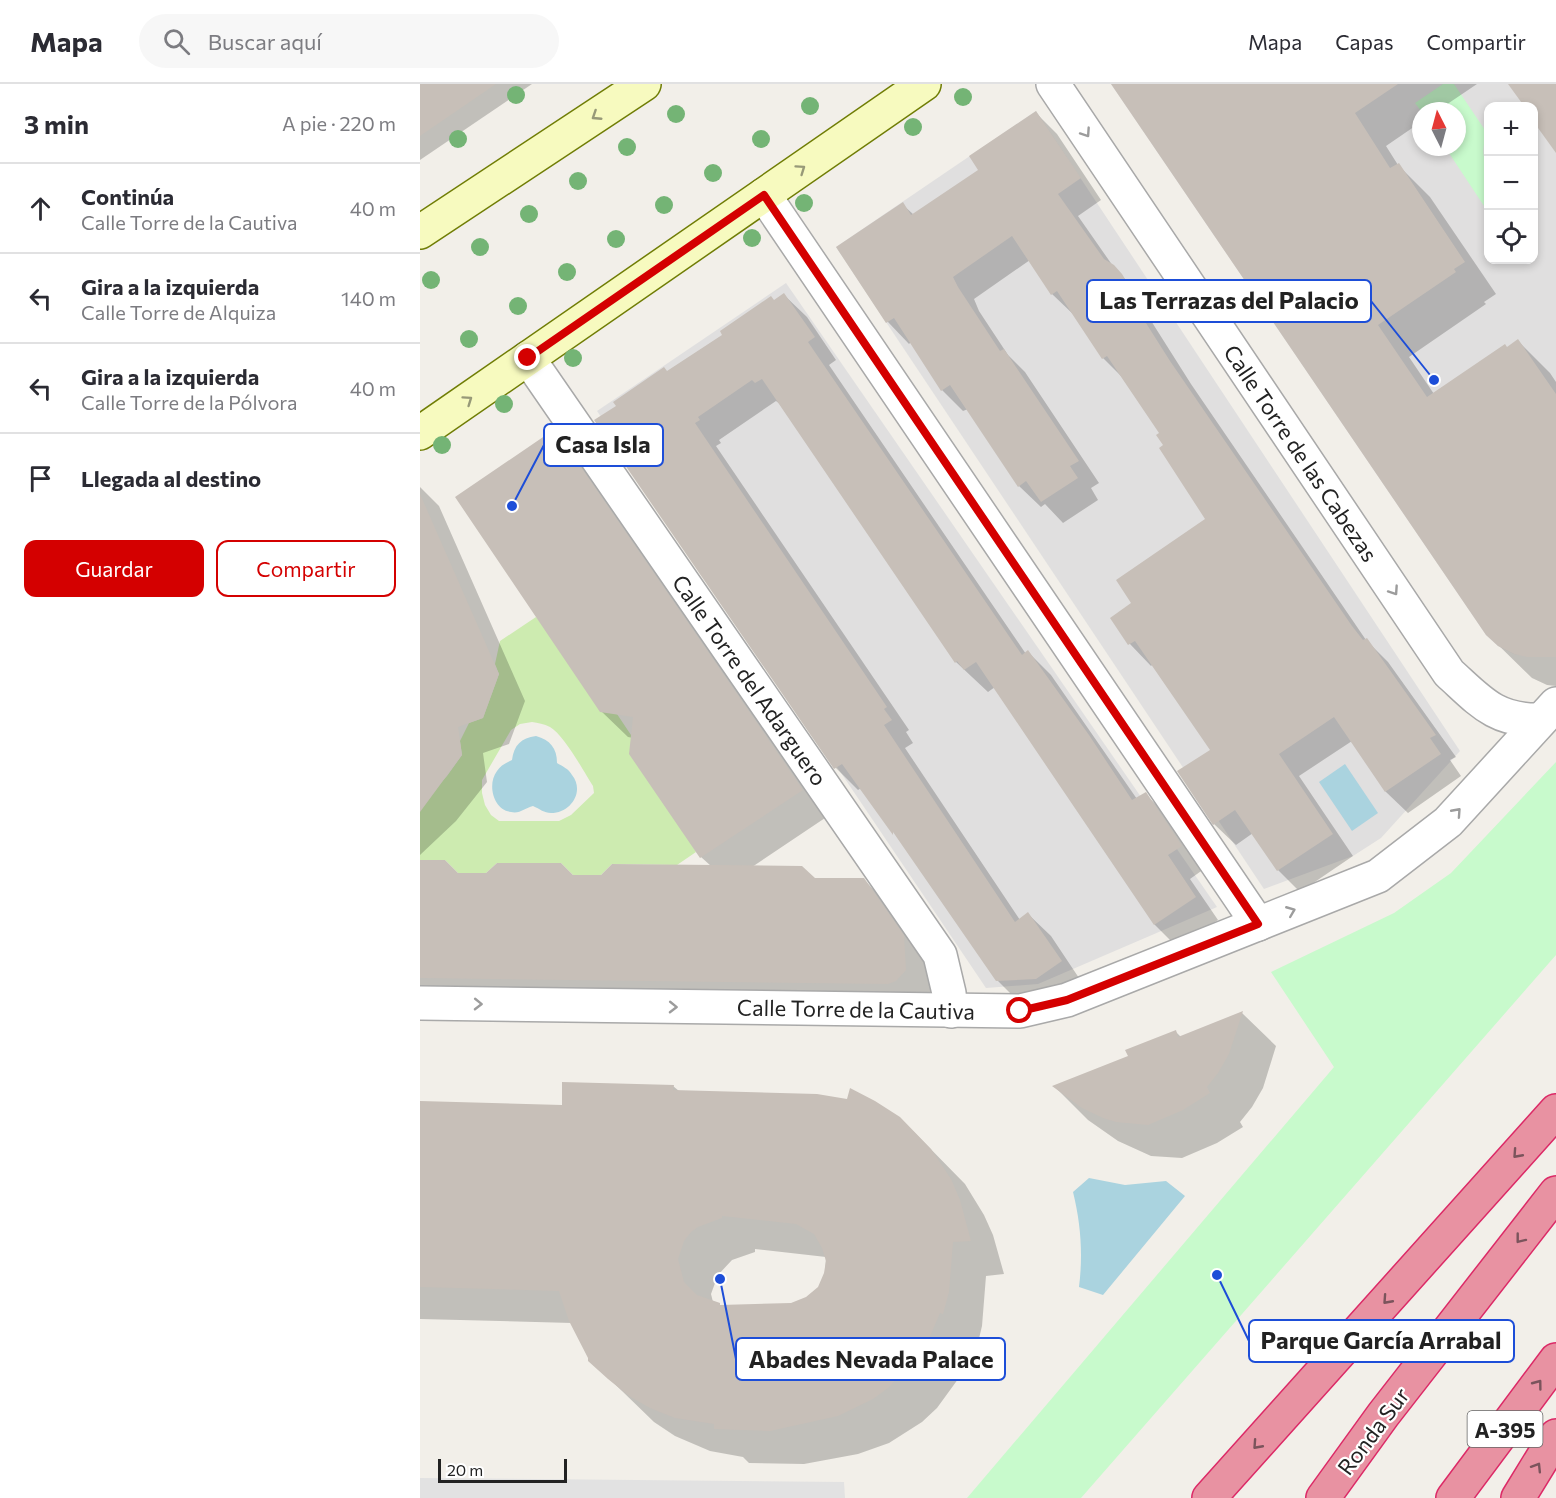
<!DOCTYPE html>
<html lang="es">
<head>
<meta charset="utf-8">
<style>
	:root { --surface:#fff; --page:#f7f7f7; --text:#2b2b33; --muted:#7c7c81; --line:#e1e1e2; --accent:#d40000 }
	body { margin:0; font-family:Commissioner,sans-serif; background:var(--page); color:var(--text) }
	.controls { position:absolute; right:18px; top:18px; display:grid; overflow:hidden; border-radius:12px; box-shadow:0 3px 9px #0003 }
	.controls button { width:54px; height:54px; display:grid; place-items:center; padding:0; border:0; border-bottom:2px solid var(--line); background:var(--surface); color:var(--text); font:30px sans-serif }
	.compass { position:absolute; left:992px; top:18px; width:54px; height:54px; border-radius:50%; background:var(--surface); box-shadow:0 3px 9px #0003; rotate:354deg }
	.scale { position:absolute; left:18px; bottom:15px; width:129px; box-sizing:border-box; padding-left:6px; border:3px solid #222; border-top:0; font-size:16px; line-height:21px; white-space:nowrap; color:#222; -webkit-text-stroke:4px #fff; paint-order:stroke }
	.stop { position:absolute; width:18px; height:18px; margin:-14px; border:4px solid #d40000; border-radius:50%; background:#fff }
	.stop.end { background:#d40000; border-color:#fff; box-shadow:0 2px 6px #0008 }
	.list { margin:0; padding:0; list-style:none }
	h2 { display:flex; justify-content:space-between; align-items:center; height:78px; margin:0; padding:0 24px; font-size:26px }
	h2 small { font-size:20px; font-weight:400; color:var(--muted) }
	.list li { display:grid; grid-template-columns:39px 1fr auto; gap:18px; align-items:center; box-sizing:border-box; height:90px; padding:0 24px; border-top:2px solid var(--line) }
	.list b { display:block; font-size:22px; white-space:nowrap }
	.list p { margin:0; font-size:20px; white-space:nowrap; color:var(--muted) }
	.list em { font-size:20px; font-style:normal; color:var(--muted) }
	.actions { display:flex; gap:12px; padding:18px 24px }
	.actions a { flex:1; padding:14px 0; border:2px solid var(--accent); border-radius:12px; text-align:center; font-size:21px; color:var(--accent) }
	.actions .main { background:var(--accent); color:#fff }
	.icon { flex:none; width:33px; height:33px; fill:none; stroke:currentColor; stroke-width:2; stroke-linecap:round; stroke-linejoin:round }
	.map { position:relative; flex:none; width:1136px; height:1414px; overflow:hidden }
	header { display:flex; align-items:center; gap:36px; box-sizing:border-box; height:84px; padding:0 30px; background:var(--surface); border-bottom:2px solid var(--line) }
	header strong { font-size:28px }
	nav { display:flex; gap:33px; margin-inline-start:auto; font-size:21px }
	.search { width:420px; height:54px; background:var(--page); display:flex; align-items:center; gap:15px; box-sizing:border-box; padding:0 21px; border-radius:33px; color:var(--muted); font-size:22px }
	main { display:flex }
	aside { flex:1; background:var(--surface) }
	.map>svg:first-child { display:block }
	.residential { fill:#e0dfdf; fill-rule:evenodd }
	.grass { fill:#cdebb0; fill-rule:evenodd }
	.park { fill:#c8facc }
	.parking { fill:#e2e2e2 }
	.water { fill:#aad3df }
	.shadow { fill:#0003; fill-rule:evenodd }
	.building { fill:#c7bfb8; fill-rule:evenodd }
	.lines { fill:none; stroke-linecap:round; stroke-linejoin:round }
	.street-casing { stroke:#a9a9a9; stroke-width:36 }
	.secondary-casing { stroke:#707d05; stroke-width:36 }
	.highway-casing { stroke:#dc2a67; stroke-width:36 }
	.street { stroke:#fff; stroke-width:33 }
	.secondary { stroke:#f7fabf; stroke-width:33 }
	.highway { stroke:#e892a2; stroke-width:33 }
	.tree { fill:#74b475 }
	.oneway { stroke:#979978 }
	.oneway2 { stroke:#9c9c9c }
	.oneway3 { stroke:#7b545c }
	.route { stroke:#d40000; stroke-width:8 }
	.labels { text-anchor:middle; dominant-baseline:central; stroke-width:4.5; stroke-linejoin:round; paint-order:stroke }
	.shield { fill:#fff; stroke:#646464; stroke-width:1.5 }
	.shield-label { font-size:21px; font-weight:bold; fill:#222 }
	.street-label { font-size:22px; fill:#222; stroke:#fff }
	.leader { fill:none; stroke:#1d4ed8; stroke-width:2 }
	.callout-dot { fill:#1d4ed8; stroke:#fff; stroke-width:2 }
	.callout { fill:#fff; stroke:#1d4ed8; stroke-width:2 }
	.callout-label { font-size:24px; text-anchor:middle; font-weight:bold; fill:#222 }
</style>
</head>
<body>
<header>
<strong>Mapa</strong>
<div class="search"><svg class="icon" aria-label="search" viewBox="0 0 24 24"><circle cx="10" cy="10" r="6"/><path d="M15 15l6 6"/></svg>Buscar aquí</div>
<nav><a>Mapa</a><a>Capas</a><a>Compartir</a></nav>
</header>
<main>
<aside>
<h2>3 min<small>A pie · 220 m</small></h2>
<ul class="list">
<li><svg class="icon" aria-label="ahead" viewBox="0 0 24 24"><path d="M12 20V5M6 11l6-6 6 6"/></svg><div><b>Continúa</b><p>Calle Torre de la Cautiva</p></div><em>40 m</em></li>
<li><svg class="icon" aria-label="left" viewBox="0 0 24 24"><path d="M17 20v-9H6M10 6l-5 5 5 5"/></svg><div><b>Gira a la izquierda</b><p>Calle Torre de Alquiza</p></div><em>140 m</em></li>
<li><svg class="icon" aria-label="left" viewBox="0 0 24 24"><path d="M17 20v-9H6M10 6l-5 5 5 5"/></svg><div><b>Gira a la izquierda</b><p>Calle Torre de la Pólvora</p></div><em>40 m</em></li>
<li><svg class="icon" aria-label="arrive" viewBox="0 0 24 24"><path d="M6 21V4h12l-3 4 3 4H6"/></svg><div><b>Llegada al destino</b></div></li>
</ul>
<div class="actions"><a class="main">Guardar</a><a>Compartir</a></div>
</aside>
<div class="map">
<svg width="1136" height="1414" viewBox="0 0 1136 1414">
	<rect width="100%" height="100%" fill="#f2efe9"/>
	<g class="residential">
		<path d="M691,0H1136V570L1123,573L1094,570L1078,562L1066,551ZM1068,22H1114V176H1068ZM1001,27H1037V63H1001Z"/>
		<polygon points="616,27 1040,667 961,754 933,772 844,805 416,163"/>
		<polygon points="366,199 797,823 618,900 566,904 177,327"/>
	</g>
	<path class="grass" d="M116,533L197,630L211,651L276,768L257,781L192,780L181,791H153L141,779H77L66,789H38L25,776H0V721L27,692L42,671L40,657L49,639L63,634L79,590L75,580L80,557ZM112,638C118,639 124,640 130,643C144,651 164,688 173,702L174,709L151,731L139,737H79L71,731L65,721L62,709V696L91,646L100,640Z"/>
	<g class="park">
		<path d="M1023,0H1034L1067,49C1063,61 1061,72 1068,83V128L1025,63H1037V27H1001L995,19Z"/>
		<polygon points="1136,678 1136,871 661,1414 547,1414 914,983 851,888 974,829 1031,789"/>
	</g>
	<polygon class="parking" points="0,1394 424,1398 425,1414 0,1414"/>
	<g class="water">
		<path d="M116,652C130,656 137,664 137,679C142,682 149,685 152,691C165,707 151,729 131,729C124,729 120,725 113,722C105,724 100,730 91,728C73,726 67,700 77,687C81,681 86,679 92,676C94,661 101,654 116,652Z"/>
		<polygon points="925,680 958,729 932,747 899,698"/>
		<path d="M669,1094L705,1101L746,1097L765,1112L683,1211L659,1203C663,1171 661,1140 653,1108Z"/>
	</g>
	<g class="shadow">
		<polygon points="0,0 112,0 0,76"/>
		<polygon points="693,0 1057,0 1017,27 1001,27 1001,38 966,62 978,81 1010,113 1076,210 1064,218 1066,220 989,273 1014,310 1098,257 1130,289 1136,298 1136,602 1127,601 1112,594 1067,550"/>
		<polygon points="616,29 637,50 681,116 658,132 695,185 723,213 728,232 771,300 946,556 968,578 1036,673 1030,676 1041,692 988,729 966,708 932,657 879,692 933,772 880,808 858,786 833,749 816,761 794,740 792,667 733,580 731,582 710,560 692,534 713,520 787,436 745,361 741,350 702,293 683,274 654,231 632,210 610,176 554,215 559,227 588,271 605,288 679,399 671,404 678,416 643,439 625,420 621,423 599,402 548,325 543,327 522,306 491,258 489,260 468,238 418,163 482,120 494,131 560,86"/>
		<polygon points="364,211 387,233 416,276 409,281 606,570 608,568 631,591 717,715 725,710 748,732 784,785 770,795 798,836 757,863 735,841 575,603 568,608 536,578 360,320 356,317 299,356 301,359 296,362 489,646 486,648 493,659 485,664 600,836 608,830 631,852 663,900 600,919 577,896 480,755 441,704 438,706 416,684 247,288"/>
		<polygon points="129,351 140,361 143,359 169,385 408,732 332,783 394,795 444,796 470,822 509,879 512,912 0,919 0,777 38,791 182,792 291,782 281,773 213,654 208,653 181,627"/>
		<polygon points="0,403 19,422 105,617 89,660 63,669 67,698 36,737 0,771"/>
		<polygon points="822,929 856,962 843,1004 832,1023 820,1038 823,1043 797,1059 762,1074 731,1072 698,1057 668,1036 635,1003 710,973 756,948 761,953"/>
		<path d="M253,1002L259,1007L493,1047L545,1100L564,1131L573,1151L584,1190L566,1192L562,1242L557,1263L554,1262L541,1291L517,1324L502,1338L469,1359L438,1370L384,1380L329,1379L323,1373L290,1367L255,1352L234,1338L170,1276L152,1239L0,1235V1019L143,1023ZM335,1165L406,1173L405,1190L399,1204L387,1215L372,1221L302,1223L293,1218L291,1210L298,1191L312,1176L335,1168Z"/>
	</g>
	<g class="building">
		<polygon points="0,0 76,0 0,52"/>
		<polygon points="691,0 978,0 935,29 970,84 979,79 1045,178 1034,185 1036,188 958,241 1007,313 1085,260 1087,263 1098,255 1136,310 1136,573 1107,573 1094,570 1078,562 1066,551"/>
		<polygon points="1088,0 1136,0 1136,69 1113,37 1113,22 1104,22"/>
		<polygon points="616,27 661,94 638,110 684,175 694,181 702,190 705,195 707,209 750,277 932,542 943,556 947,554 1016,651 1010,654 1021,670 965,708 914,633 859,670 913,750 857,787 815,726 793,741 757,687 790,666 715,557 708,561 690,534 711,519 696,496 785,435 739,364 743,361 736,351 739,349 687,272 682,275 637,207 631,211 592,152 533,193 538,203 580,267 584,265 659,377 650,382 658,394 621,418 606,397 598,403 530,301 521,307 474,234 466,239 416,163 483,118 491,131 558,86 549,72"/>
		<polygon points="364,209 395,253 388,258 602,571 608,566 669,651 712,716 726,708 762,762 748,771 776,813 734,841 556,578 544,586 537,577 535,579 342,295 335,299 332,296 278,333 280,336 275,339 467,623 464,625 472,636 464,641 595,838 608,828 642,877 616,895 576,897 473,748 473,751 422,680 414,685 174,336 196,322 193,318 244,283 247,287 302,251 300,247 351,212 354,216"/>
		<polygon points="129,349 138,361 143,357 383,706 280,774 209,670 213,633 180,628 35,413"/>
		<polygon points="0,410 79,590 63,634 38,643 42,671 0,728"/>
		<polygon points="0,776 25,776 38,789 66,789 77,779 141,779 153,791 181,791 192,780 382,782 395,794 444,794 484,851 486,886 476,897 468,900 0,894"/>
		<polygon points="823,927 809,970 798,989 787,1003 790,1009 763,1026 728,1041 696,1038 683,1034 662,1024 632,1002 708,972 705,966 756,946 758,953"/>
		<path d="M142,998L254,1001L253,1006L397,1010L427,1015L430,1004L455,1017L480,1033L511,1065L531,1095L540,1116L551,1157L533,1158L529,1208L523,1230L520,1229L508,1257L493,1278L468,1304L453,1315L418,1332L350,1347L294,1345V1340L255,1334L230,1324L209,1312L188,1295L168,1277V1274L149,1237L139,1207L0,1203V1017L142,1021ZM302,1132L376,1140L394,1150L402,1164L406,1177L404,1189L398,1203L386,1213L371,1219L300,1221V1219L277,1211L264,1198L258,1175L264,1157L271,1148L278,1143L302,1134Z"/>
	</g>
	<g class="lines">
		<defs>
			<g id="street">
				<path d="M633,0L1029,589C1060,617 1075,637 1120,636"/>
				<polyline points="344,111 838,840"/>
				<polyline points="108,274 520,871 529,909 531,927"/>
				<polyline points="0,919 600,927 647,916 958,792 1028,738 1136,620"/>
			</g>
			<g id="secondary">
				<polyline points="0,148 224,0"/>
				<polyline points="0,349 504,0"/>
			</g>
			<g id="highway">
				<polyline points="789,1414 1136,1027"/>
				<polyline points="903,1414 963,1331 1136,1109"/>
				<polyline points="1033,1414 1136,1276"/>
				<polyline points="1098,1414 1136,1352"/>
			</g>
		</defs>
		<use href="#street" class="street-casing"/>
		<use href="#secondary" class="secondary-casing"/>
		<use href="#highway" class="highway-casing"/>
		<use href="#street" class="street"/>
		<use href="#secondary" class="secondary"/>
		<use href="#highway" class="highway"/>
	</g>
	<g class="tree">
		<circle cx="96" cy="11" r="9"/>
		<circle cx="543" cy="13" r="9"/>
		<circle cx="390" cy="22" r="9"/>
		<circle cx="256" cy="30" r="9"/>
		<circle cx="493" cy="43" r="9"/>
		<circle cx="38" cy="55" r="9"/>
		<circle cx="341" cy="55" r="9"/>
		<circle cx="207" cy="63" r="9"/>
		<circle cx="293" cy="89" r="9"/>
		<circle cx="158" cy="97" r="9"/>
		<circle cx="384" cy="119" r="9"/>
		<circle cx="244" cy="121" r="9"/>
		<circle cx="109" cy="130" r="9"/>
		<circle cx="332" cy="154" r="9"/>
		<circle cx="196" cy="155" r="9"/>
		<circle cx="60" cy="163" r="9"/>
		<circle cx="147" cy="188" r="9"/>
		<circle cx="11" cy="196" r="9"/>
		<circle cx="98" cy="222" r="9"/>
		<circle cx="49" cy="255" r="9"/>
		<circle cx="153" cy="274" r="9"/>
		<circle cx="84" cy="320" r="9"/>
		<circle cx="22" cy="361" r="9"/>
	</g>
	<defs><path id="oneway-chevron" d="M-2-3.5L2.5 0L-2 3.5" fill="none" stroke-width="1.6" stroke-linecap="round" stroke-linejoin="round" transform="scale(1.5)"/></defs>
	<g class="oneway">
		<use href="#oneway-chevron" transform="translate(176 32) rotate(147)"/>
		<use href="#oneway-chevron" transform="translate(381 85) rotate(-35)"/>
		<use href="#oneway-chevron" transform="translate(48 316) rotate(-35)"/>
	</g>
	<g class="oneway2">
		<use href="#oneway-chevron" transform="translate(666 49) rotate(56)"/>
		<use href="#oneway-chevron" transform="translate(974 507) rotate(56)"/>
		<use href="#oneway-chevron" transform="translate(1037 728) rotate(-48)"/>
		<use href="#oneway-chevron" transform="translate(871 827) rotate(-22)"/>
		<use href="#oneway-chevron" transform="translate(58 920) rotate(1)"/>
		<use href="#oneway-chevron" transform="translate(253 923) rotate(1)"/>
	</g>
	<g class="oneway3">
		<use href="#oneway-chevron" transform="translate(1097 1070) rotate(132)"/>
		<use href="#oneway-chevron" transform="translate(1100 1155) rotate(128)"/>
		<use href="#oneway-chevron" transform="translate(967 1216) rotate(132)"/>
		<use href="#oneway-chevron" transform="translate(1118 1300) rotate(-53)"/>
		<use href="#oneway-chevron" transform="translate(837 1361) rotate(132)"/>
		<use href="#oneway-chevron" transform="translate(1117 1383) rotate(-58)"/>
	</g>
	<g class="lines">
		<polyline class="route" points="108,274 344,111 838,840 647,916 600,927"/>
	</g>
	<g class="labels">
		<rect class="shield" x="1047.5" y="1327" width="75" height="36" rx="4.5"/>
		<g class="shield-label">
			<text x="1085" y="1345">A-395</text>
		</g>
		<g class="street-label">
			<text transform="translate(881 369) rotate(56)">Calle Torre de las Cabezas</text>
			<text transform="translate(330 596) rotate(55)">Calle Torre del Adarguero</text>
			<text transform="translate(436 925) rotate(1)">Calle Torre de la Cautiva</text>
			<text transform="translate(953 1347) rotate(-53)">Ronda Sur</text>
		</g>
	</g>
	<path class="leader" d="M1014 296L951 217M92 422L124 361M797 1191L829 1257M300 1195L316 1275"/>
	<g class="callout-dot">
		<circle cx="1014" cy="296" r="6"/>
		<circle cx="92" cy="422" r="6"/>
		<circle cx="797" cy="1191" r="6"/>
		<circle cx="300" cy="1195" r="6"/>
	</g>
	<g class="callout">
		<rect x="667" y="196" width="284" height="42" rx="6"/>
		<rect x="124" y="340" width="119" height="42" rx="6"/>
		<rect x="829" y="1236" width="265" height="42" rx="6"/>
		<rect x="316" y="1254" width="269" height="42" rx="6"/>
	</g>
	<g class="callout-label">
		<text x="809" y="225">Las Terrazas del Palacio</text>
		<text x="183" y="369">Casa Isla</text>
		<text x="961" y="1265">Parque García Arrabal</text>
		<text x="451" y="1284">Abades Nevada Palace</text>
	</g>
</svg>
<div class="controls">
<button>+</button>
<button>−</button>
<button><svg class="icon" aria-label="locate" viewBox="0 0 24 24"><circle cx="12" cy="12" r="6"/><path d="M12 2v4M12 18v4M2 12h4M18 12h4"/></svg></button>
</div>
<svg class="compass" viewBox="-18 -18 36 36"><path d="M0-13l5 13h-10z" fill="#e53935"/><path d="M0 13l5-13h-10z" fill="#7c7c81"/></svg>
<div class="scale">20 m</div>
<div class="stop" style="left:600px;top:927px"></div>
<div class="stop end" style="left:108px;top:274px"></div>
</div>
</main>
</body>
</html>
